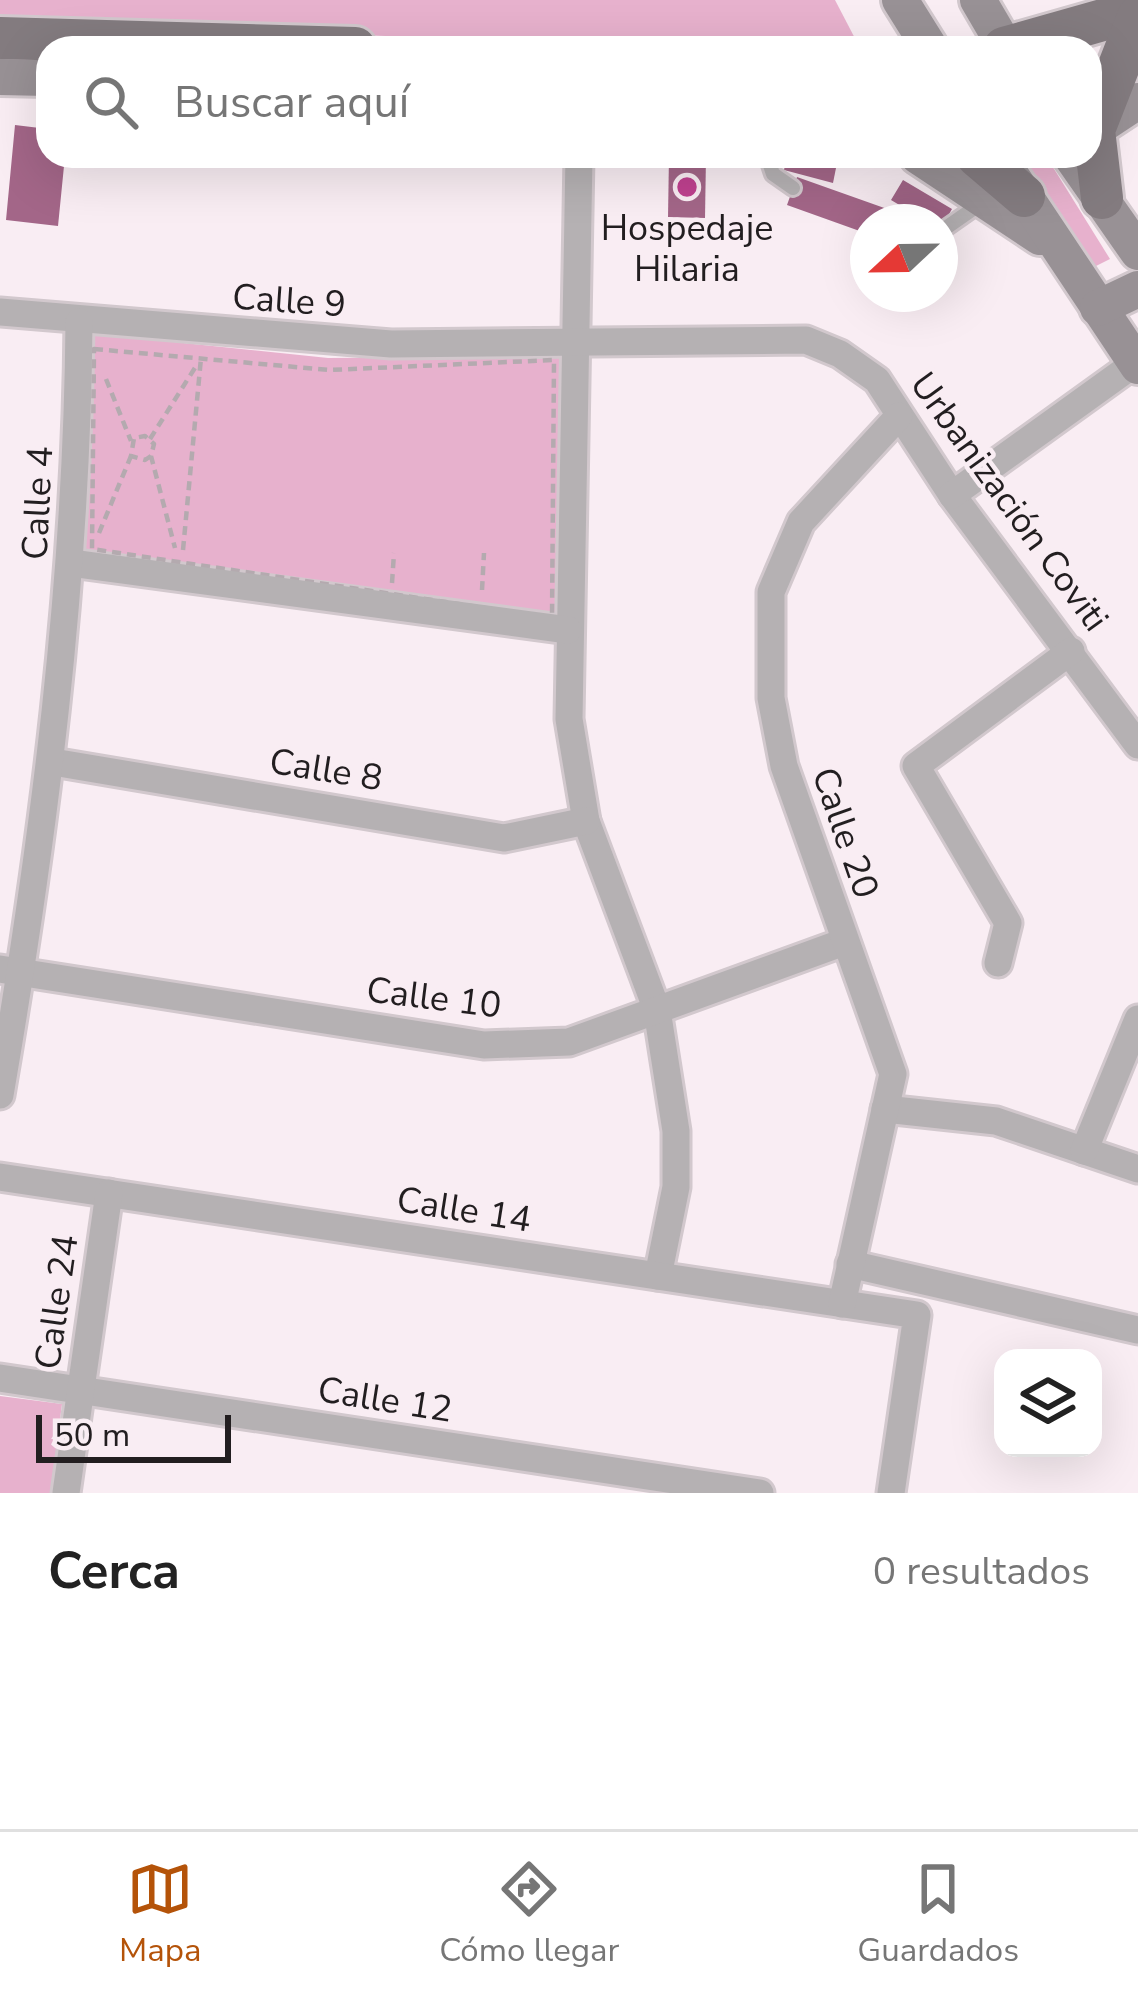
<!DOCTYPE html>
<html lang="es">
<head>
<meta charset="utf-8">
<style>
	:root { --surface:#fff; --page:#f2f2f2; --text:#222; --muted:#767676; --line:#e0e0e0; --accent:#b45309 }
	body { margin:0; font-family:"Nunito Sans",sans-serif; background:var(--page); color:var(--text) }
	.controls { position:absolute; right:36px; bottom:36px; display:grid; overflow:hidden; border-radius:24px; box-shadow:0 12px 48px #0002 }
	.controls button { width:108px; height:108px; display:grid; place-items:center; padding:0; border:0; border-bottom:3px solid var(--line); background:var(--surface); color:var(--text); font:60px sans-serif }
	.compass { position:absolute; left:850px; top:204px; width:108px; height:108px; border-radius:50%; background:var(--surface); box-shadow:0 12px 48px #0002; rotate:248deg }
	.scale { position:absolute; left:36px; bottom:30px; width:195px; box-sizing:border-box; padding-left:12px; border:6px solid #221e20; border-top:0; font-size:33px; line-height:42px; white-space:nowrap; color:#221e20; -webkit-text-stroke:9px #f9edf3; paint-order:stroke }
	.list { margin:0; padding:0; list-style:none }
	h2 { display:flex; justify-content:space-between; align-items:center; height:156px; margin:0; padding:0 48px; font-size:51px }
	h2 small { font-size:39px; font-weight:400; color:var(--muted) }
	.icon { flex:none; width:66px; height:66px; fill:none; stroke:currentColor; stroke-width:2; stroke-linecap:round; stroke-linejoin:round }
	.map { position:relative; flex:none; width:1138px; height:1493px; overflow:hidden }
	.search { position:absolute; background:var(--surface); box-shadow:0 12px 48px #0002; left:36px; right:36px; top:36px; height:132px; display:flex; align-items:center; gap:30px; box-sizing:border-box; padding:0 42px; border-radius:36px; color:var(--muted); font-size:45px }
	.sheet { height:336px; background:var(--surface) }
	nav { display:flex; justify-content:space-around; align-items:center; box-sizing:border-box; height:168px; border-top:3px solid var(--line); background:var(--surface); font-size:33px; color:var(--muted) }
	nav a { display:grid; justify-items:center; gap:6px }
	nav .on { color:var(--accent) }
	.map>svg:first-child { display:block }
	.green { fill:#e7b1cd }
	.building { fill:#a36688 }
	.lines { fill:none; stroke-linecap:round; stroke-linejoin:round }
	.lane-casing { stroke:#d2c8cd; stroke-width:20 }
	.street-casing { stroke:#d2c8cd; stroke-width:33 }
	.secondary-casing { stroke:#d2c8cd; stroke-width:42 }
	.primary-casing { stroke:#d2c8cd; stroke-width:48 }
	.path { stroke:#b4aaaf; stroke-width:4.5; stroke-dasharray:9 6; stroke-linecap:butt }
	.lane { stroke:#b5b1b3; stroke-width:14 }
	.street { stroke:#b5b1b3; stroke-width:27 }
	.secondary { stroke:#989195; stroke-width:36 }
	.primary { stroke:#837b7f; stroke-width:42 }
	.poi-dot { fill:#bf418f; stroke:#f9edf3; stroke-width:4.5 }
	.labels { text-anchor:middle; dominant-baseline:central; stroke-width:9; stroke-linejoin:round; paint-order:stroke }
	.poi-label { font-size:36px; fill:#221e20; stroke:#f9edf3 }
	.street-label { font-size:36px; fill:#221e20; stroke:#f9edf3 }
</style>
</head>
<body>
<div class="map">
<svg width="1138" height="1493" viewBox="0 0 1138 1493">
	<rect width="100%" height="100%" fill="#f9edf3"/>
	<g class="green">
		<polygon points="0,0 835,0 860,48 717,48 0,22"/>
		<polygon points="1021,156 1046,156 1110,259 1090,269"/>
		<polygon points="87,333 328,358 563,356 555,625 81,553"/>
		<polygon points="0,1396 62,1404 51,1493 0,1493"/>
	</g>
	<g class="building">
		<polygon points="15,125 48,129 48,156 65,156 58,226 6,220"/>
		<polygon points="669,156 706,156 705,218 668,217"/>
		<polygon points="787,156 838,158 833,183 784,170"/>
		<polygon points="797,177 921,221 868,222 868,234 787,205"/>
		<polygon points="903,180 952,209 940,230 940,222 928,222 891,200"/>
	</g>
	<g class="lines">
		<defs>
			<g id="lane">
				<polyline points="767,156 773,174 793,188"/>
				<polyline points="940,232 980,204"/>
			</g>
			<g id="street">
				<polyline points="579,156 569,719 586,821 657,1010 676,1131 676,1187 658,1276"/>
				<polyline points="0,312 391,344 806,340 840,354 877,380 952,495 1138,745"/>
				<polyline points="952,495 1138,361"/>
				<polyline points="71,563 568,630"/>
				<polyline points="53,762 504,838 586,821"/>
				<polyline points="998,963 1008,923 916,766 1071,651"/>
				<polyline points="0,969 484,1045 569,1042 844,942"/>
				<path d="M0,1095C44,838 77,583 79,322"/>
				<polyline points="885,1109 996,1121 1138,1169"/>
				<polyline points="1084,1151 1138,1019"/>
				<polyline points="0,1177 917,1315 891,1493"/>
				<polyline points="850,1264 1138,1330"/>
				<polyline points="842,1304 893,1074 784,766 771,698 771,592 801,522 899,416"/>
				<polyline points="0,1378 760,1493"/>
				<polyline points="66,1493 109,1193"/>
			</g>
			<g id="secondary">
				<polyline points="900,0 930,48"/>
				<polyline points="978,0 1006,48"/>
				<polyline points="0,77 48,78"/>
				<polyline points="1094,130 1138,101"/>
				<polyline points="918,156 1040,237"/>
				<polyline points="1071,156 1138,252"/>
				<polyline points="1010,174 1138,366"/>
				<polyline points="1098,308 1138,289"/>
			</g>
			<g id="primary">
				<polyline points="0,38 355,48"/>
				<polyline points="1004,48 1138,10"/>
				<polyline points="977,156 1024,196"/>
				<polyline points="1102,198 1094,130 1138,17"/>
			</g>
		</defs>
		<use href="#lane" class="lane-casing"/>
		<use href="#street" class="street-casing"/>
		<use href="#secondary" class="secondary-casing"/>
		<use href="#primary" class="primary-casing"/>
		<g class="path">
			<polygon points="94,349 329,370 554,360 552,618 92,549"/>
			<polyline points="106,379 131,441"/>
			<polyline points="150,439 198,363"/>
			<polyline points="151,456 145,460 131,456 134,438 145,436 154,444 151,456 175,548"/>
			<polyline points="99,533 131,456"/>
			<polyline points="183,550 201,358"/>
			<polyline points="392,583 394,553"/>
			<polyline points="482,590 484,553"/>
		</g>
		<use href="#lane" class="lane"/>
		<use href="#street" class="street"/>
		<use href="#secondary" class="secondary"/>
		<use href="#primary" class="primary"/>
	</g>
	<circle class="poi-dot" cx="687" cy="187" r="12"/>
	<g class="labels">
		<g class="poi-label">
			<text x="687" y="228">Hospedaje<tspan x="687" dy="41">Hilaria</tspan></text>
		</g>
		<g class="street-label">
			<text transform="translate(289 301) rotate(4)">Calle 9</text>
			<text transform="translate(1009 502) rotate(54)">Urbanización Coviti</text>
			<text transform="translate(38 503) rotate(-87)">Calle 4</text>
			<text transform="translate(326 770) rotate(9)">Calle 8</text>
			<text transform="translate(845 833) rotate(71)">Calle 20</text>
			<text transform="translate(434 998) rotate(7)">Calle 10</text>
			<text transform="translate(464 1210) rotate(9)">Calle 14</text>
			<text transform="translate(57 1302) rotate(-82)">Calle 24</text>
			<text transform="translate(385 1400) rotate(9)">Calle 12</text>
		</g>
	</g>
</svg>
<div class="controls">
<button><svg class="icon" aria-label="layers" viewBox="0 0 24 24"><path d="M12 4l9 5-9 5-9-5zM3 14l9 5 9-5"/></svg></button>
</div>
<svg class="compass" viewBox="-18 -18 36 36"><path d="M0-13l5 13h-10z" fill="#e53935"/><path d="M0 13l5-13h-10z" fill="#767676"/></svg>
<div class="scale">50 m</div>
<div class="search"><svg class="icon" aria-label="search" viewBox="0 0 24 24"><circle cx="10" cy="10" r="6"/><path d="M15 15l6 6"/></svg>Buscar aquí</div>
</div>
<section class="sheet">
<h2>Cerca<small>0 resultados</small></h2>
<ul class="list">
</ul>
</section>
<nav>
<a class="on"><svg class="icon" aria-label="map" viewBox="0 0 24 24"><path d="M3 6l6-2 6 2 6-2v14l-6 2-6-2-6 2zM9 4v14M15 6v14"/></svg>Mapa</a>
<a><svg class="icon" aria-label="directions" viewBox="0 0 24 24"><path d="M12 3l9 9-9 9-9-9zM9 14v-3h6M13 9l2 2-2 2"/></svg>Cómo llegar</a>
<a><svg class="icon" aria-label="saved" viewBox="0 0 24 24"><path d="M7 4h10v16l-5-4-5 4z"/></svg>Guardados</a>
</nav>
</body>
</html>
